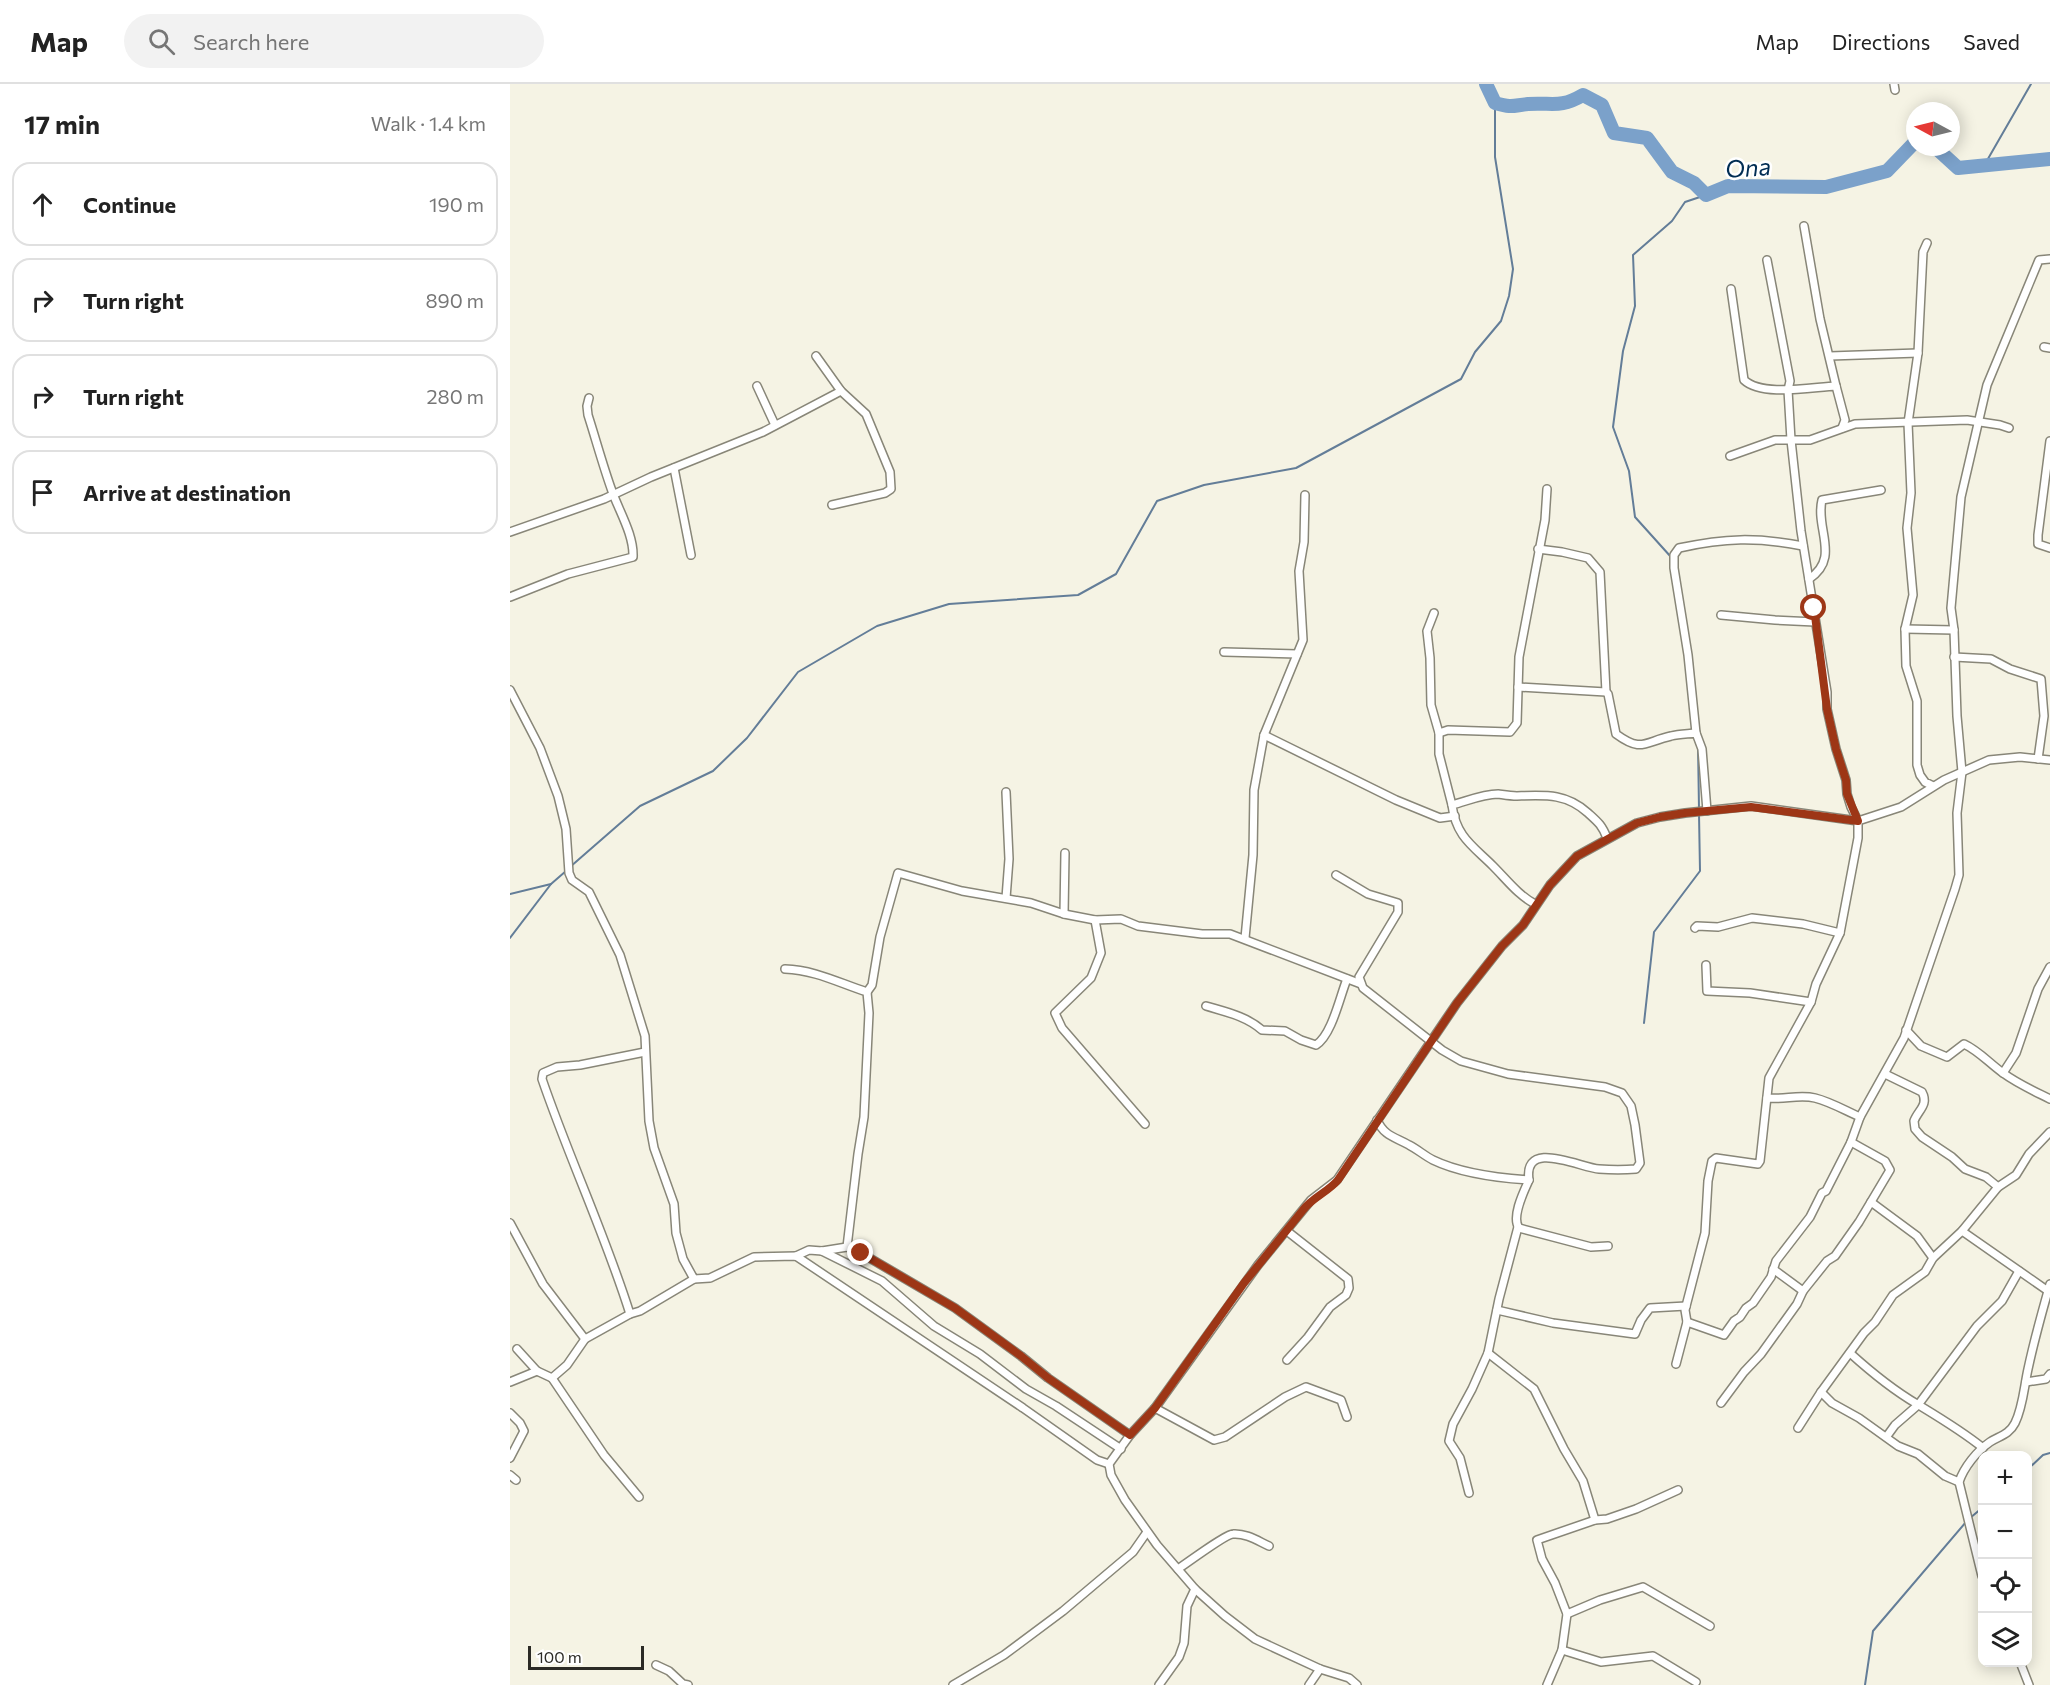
<!DOCTYPE html>
<html lang="en">
<head>
<meta charset="utf-8">
<style>
	:root { --surface:#fff; --page:#f2f2f2; --text:#222; --muted:#767676; --line:#e0e0e0 }
	body { margin:0; font-family:Commissioner,sans-serif; background:var(--page); color:var(--text) }
	.controls { position:absolute; right:18px; bottom:18px; display:grid; overflow:hidden; border-radius:12px; box-shadow:0 3px 15px #0003 }
	.controls button { width:54px; height:54px; display:grid; place-items:center; padding:0; border:0; border-bottom:2px solid var(--line); background:var(--surface); color:var(--text); font:30px sans-serif }
	.compass { position:absolute; left:1396px; top:18px; width:54px; height:54px; border-radius:50%; background:var(--surface); box-shadow:0 3px 15px #0003; rotate:277deg }
	.scale { position:absolute; left:18px; bottom:15px; width:116px; box-sizing:border-box; padding-left:6px; border:3px solid #2b2a25; border-top:0; font-size:16px; line-height:21px; white-space:nowrap; color:#2b2a25; -webkit-text-stroke:4px #fff; paint-order:stroke }
	.stop { position:absolute; width:18px; height:18px; margin:-14px; border:4px solid #9d3616; border-radius:50%; background:#fff }
	.stop.end { background:#9d3616; border-color:#fff; box-shadow:0 2px 6px #0008 }
	.list { margin:0; padding:0; list-style:none }
	h2 { display:flex; justify-content:space-between; align-items:center; height:78px; margin:0; padding:0 24px; font-size:26px }
	h2 small { font-size:20px; font-weight:400; color:var(--muted) }
	.list li { display:grid; grid-template-columns:39px 1fr auto; gap:18px; align-items:center; box-sizing:border-box; height:84px; margin:0 12px 12px; padding:0 12px; border:2px solid var(--line); border-radius:18px }
	.list b { display:block; font-size:22px; white-space:nowrap }
	.list em { font-size:20px; font-style:normal; color:var(--muted) }
	.icon { flex:none; width:33px; height:33px; fill:none; stroke:currentColor; stroke-width:2; stroke-linecap:round; stroke-linejoin:round }
	.map { position:relative; flex:none; width:1540px; height:1601px; overflow:hidden }
	header { display:flex; align-items:center; gap:36px; box-sizing:border-box; height:84px; padding:0 30px; background:var(--surface); border-bottom:2px solid var(--line) }
	header strong { font-size:28px }
	nav { display:flex; gap:33px; margin-inline-start:auto; font-size:21px }
	.search { width:420px; height:54px; background:var(--page); display:flex; align-items:center; gap:15px; box-sizing:border-box; padding:0 21px; border-radius:33px; color:var(--muted); font-size:22px }
	main { display:flex }
	aside { flex:1; background:var(--surface) }
	.map>svg:first-child { display:block }
	.lines { fill:none; stroke-linecap:round; stroke-linejoin:round }
	.stream { stroke:#637d98; stroke-width:2 }
	.river { stroke:#7ba1ca; stroke-width:14 }
	.minor-casing { stroke:#888678; stroke-width:10 }
	.minor { stroke:#fff; stroke-width:7 }
	.route { stroke:#9d3616; stroke-width:8 }
	.labels { text-anchor:middle; dominant-baseline:central; stroke-width:5; stroke-linejoin:round; paint-order:stroke }
	.water-label { font-size:24px; font-style:italic; fill:#012d53; stroke:#fff }
</style>
</head>
<body>
<header>
<strong>Map</strong>
<div class="search"><svg class="icon" aria-label="search" viewBox="0 0 24 24"><circle cx="10" cy="10" r="6"/><path d="M15 15l6 6"/></svg>Search here</div>
<nav><a>Map</a><a>Directions</a><a>Saved</a></nav>
</header>
<main>
<aside>
<h2>17 min<small>Walk · 1.4 km</small></h2>
<ul class="list">
<li><svg class="icon" aria-label="ahead" viewBox="0 0 24 24"><path d="M12 20V5M6 11l6-6 6 6"/></svg><div><b>Continue</b></div><em>190 m</em></li>
<li><svg class="icon" aria-label="right" viewBox="0 0 24 24"><path d="M7 20v-9h11M14 6l5 5-5 5"/></svg><div><b>Turn right</b></div><em>890 m</em></li>
<li><svg class="icon" aria-label="right" viewBox="0 0 24 24"><path d="M7 20v-9h11M14 6l5 5-5 5"/></svg><div><b>Turn right</b></div><em>280 m</em></li>
<li><svg class="icon" aria-label="arrive" viewBox="0 0 24 24"><path d="M6 21V4h12l-3 4 3 4H6"/></svg><div><b>Arrive at destination</b></div></li>
</ul>
</aside>
<div class="map">
<svg width="1540" height="1601" viewBox="0 0 1540 1601">
	<rect width="100%" height="100%" fill="#f5f3e4"/>
	<g class="lines">
		<g class="stream">
			<polyline points="1475,80 1521,0"/>
			<polyline points="1161,473 1125,433 1119,387 1103,343 1113,267 1125,222 1123,171 1162,137 1175,118 1196,111"/>
			<polyline points="1182,577 1186,616"/>
			<polyline points="1188,661 1189,724"/>
			<polyline points="60,783 130,722 203,687 237,654 288,588 367,542 439,520 568,511 606,490 647,417 694,401 786,384 951,295 965,268 991,237 999,212 1003,185 985,73 985,19"/>
			<polyline points="0,810 41,800"/>
			<polyline points="0,854 41,800 56,787"/>
			<polyline points="1134,939 1144,848 1190,787 1189,730"/>
			<polyline points="1518,1385 1533,1371 1540,1369"/>
			<polyline points="1460,1434 1472,1424"/>
			<polyline points="1355,1601 1363,1547 1456,1438"/>
		</g>
		<g class="river">
			<path d="M976,0L985,19C1003,24 1001,22 1018,20C1042,18 1049,25 1073,11L1092,21L1104,49L1137,54L1162,88L1184,99L1196,111L1218,102L1316,103L1377,87L1405,58"/>
			<polyline points="1425,63 1448,84 1540,75"/>
		</g>
		<defs>
			<g id="minor">
				<polyline points="1384,0 1385,6"/>
				<polyline points="1294,142 1310,235 1326,302"/>
				<polyline points="1417,159 1413,168 1408,269 1398,339 1401,409 1397,444 1403,511 1395,545 1396,582 1407,617 1407,681 1410,691 1415,698 1423,702"/>
				<path d="M1221,205L1234,296C1252,313 1302,303 1326,302L1335,336L1332,344"/>
				<polyline points="1534,263 1540,264"/>
				<polyline points="306,272 331,307 356,330 380,388 381,405 375,409 322,421"/>
				<polyline points="1320,272 1408,269"/>
				<polyline points="247,302 265,341"/>
				<polyline points="1540,357 1528,451 1528,460 1540,464"/>
				<polyline points="1220,372 1265,356 1300,356 1345,340 1457,336 1490,341 1499,344"/>
				<polyline points="164,384 181,471"/>
				<polyline points="0,448 94,415 141,393 253,348 331,307"/>
				<polyline points="1028,465 1052,468 1078,474 1090,488 1096,608"/>
				<path d="M1299,495C1331,474 1305,445 1312,416L1371,406"/>
				<path d="M0,513L58,490L123,473C124,451 109,427 102,407C93,382 86,356 78,331L77,322L79,314"/>
				<polyline points="924,529 917,547 920,574 921,621 929,649 929,670 942,721"/>
				<polyline points="1211,531 1265,536 1305,538"/>
				<polyline points="1395,545 1444,546"/>
				<polyline points="714,568 787,570"/>
				<polyline points="1444,573 1481,575 1500,585 1531,595 1534,632 1528,675"/>
				<path d="M1008,603L1096,608L1098,610L1106,650C1132,669 1134,658 1161,652C1169,650 1178,650 1186,649L1192,665L1197,727"/>
				<polyline points="0,606 30,664 48,712 56,745 59,789 62,796 79,808 110,871 135,952 139,1037 144,1064 164,1120 166,1149 173,1175 184,1195 200,1194 244,1173 286,1172 513,1324 587,1376 599,1380"/>
				<polyline points="929,649 938,646 1000,648 1007,639 1009,573 1035,436 1037,405"/>
				<path d="M1186,649L1178,571L1164,484V471L1169,464C1215,454 1246,453 1293,462"/>
				<polyline points="754,651 886,716 930,734 945,732"/>
				<polyline points="496,708 499,775 496,814"/>
				<path d="M826,791L858,810L888,819V828L849,893L853,904L932,966L951,977L998,990L1095,1003L1112,1009L1121,1022L1125,1041L1130,1079L1126,1085C1115,1086 1101,1086 1089,1085C1071,1084 1013,1054 1019,1096C988,1094 952,1090 923,1076C915,1072 907,1065 899,1061C885,1053 874,1052 867,1036"/>
				<path d="M1025,820C1008,811 997,796 983,782C963,762 946,753 942,721C957,717 973,710 988,710C995,711 1000,712 1007,712C1035,711 1056,709 1078,729C1088,738 1092,741 1097,754"/>
				<polyline points="554,830 555,769"/>
				<polyline points="585,836 591,869 581,894 545,929 552,944 635,1040"/>
				<polyline points="1185,844 1187,842 1208,843 1242,834 1293,840 1330,849"/>
				<polyline points="735,854 743,771 744,706 754,651 793,556 789,487 794,458 795,411"/>
				<polyline points="1196,881 1197,907 1240,909 1301,918"/>
				<path d="M275,885C305,886 329,899 357,908L359,929L354,1033L348,1070L337,1163"/>
				<polyline points="357,908 362,901 370,853 388,789 452,807 521,819 554,830 585,836 611,835 628,842 692,850 720,850 851,900"/>
				<path d="M696,922C716,928 736,932 752,946L775,947L791,956L806,961C822,951 830,912 837,895"/>
				<path d="M1396,946L1411,962L1437,973L1454,960C1469,967 1479,979 1493,989C1508,1000 1524,1007 1540,1015"/>
				<path d="M135,968L70,981L47,983L33,989L32,995C59,1074 95,1150 120,1230L130,1227L184,1195"/>
				<polyline points="1493,989 1506,969 1528,905 1540,883"/>
				<path d="M1375,990L1412,1008C1419,1021 1408,1026 1404,1037L1405,1045L1412,1053L1442,1073L1455,1085L1476,1093L1488,1103"/>
				<path d="M1257,1014C1274,1016 1289,1010 1305,1014C1321,1018 1336,1027 1350,1033"/>
				<path d="M1019,1096C1014,1107 1001,1133 1009,1144L1081,1163L1098,1162"/>
				<polyline points="1361,1118 1407,1152 1423,1174"/>
				<polyline points="0,1139 33,1200 75,1255"/>
				<polyline points="777,1147 838,1195 839,1204 836,1211 820,1223 798,1253 777,1276"/>
				<polyline points="1452,1147 1538,1207"/>
				<polyline points="312,1167 372,1197 424,1242 470,1270 516,1305 546,1322 611,1365"/>
				<polyline points="286,1172 299,1166 312,1167 337,1163 351,1169 445,1224 511,1272 538,1294 620,1351"/>
				<polyline points="1263,1185 1293,1207"/>
				<polyline points="987,1226 1043,1239 1125,1250 1131,1236 1140,1224 1176,1222"/>
				<polyline points="1177,1238 1214,1251 1224,1237 1230,1233 1236,1224 1243,1219 1261,1193 1266,1177 1300,1133 1312,1109 1316,1107 1341,1058 1350,1033 1394,954 1445,805 1449,791 1447,729 1452,688 1447,632 1444,546 1441,524 1451,413 1477,301 1529,176 1540,175"/>
				<polyline points="7,1265 27,1287 42,1294 57,1281 75,1255 120,1230"/>
				<polyline points="978,1269 1024,1305 1054,1365 1073,1397 1085,1436"/>
				<path d="M1340,1269C1361,1288 1383,1306 1407,1320C1430,1334 1452,1347 1473,1364"/>
				<polyline points="1166,1280 1177,1238 1175,1226 1195,1149 1198,1097 1202,1077 1206,1074 1248,1080 1250,1077 1259,994 1301,918 1306,900 1330,849 1348,754 1348,737 1341,723 1337,710 1336,696 1326,665 1317,625 1317,608 1291,447 1281,356 1278,306 1280,297 1257,176"/>
				<polyline points="42,1294 94,1371 129,1413"/>
				<polyline points="0,1298 27,1287"/>
				<polyline points="1516,1298 1536,1295 1540,1290"/>
				<polyline points="1311,1308 1322,1319 1349,1334 1388,1362 1408,1370 1435,1392 1449,1398"/>
				<polyline points="1211,1319 1234,1288 1251,1270 1287,1220 1293,1207 1317,1177 1325,1172 1349,1138 1380,1086 1375,1077 1341,1058"/>
				<polyline points="645,1324 704,1356 715,1353 775,1313 796,1303 831,1316 837,1333"/>
				<polyline points="0,1329 10,1339 14,1347 0,1374"/>
				<polyline points="1288,1344 1311,1308 1354,1249 1365,1238 1383,1211 1415,1188 1423,1174 1452,1147 1488,1103 1506,1091 1519,1070 1540,1048"/>
				<polyline points="1377,1352 1385,1341 1408,1321 1467,1242 1492,1217 1509,1187"/>
				<polyline points="0,1391 6,1396"/>
				<polyline points="959,1409 950,1374 939,1357 943,1340 962,1305 978,1269 989,1215 1008,1143"/>
				<path d="M668,1485C677,1479 716,1450 723,1450C736,1449 748,1457 759,1462"/>
				<path d="M1472,1492L1449,1398C1454,1383 1467,1367 1480,1358C1489,1352 1499,1351 1505,1339C1513,1323 1514,1303 1518,1285C1524,1257 1532,1228 1540,1200"/>
				<polyline points="1057,1530 1090,1516 1133,1503 1200,1542"/>
				<polyline points="1052,1566 1057,1530 1045,1499 1032,1475 1027,1456 1085,1436 1097,1435 1126,1425 1168,1406"/>
				<polyline points="1510,1578 1519,1601"/>
				<polyline points="146,1581 159,1587 173,1600 178,1601"/>
				<polyline points="443,1601 494,1571 553,1527 623,1468 637,1448"/>
				<polyline points="649,1601 669,1573 674,1559 677,1522 685,1505"/>
				<polyline points="799,1601 810,1585"/>
				<polyline points="847,1601 839,1594 810,1585 745,1555 715,1532 685,1505 647,1461 615,1416 601,1391 599,1380 620,1351 645,1324 748,1181 801,1116 827,1096 947,919 992,862 1013,841 1040,801 1067,772 1127,739 1150,733 1175,729 1241,722 1348,737 1391,723 1434,696 1479,676 1510,673 1540,676"/>
				<polyline points="1037,1601 1052,1566 1091,1578 1143,1572 1186,1598"/>
			</g>
		</defs>
		<use href="#minor" class="minor-casing"/>
		<use href="#minor" class="minor"/>
	</g>
	<g class="lines">
		<path class="route" d="M351,1169L445,1224L511,1272L538,1294L620,1351L645,1324L734,1199L793,1126C803,1113 818,1108 828,1096L947,919L992,862L1013,841L1040,801L1067,772L1127,739L1150,733L1175,729L1241,723L1348,737L1337,710L1336,696L1326,665L1317,625L1304,524"/>
	</g>
	<g class="labels">
		<g class="water-label">
			<text transform="translate(1238 83) rotate(-4)">Ona</text>
		</g>
	</g>
</svg>
<div class="controls">
<button>+</button>
<button>−</button>
<button><svg class="icon" aria-label="locate" viewBox="0 0 24 24"><circle cx="12" cy="12" r="6"/><path d="M12 2v4M12 18v4M2 12h4M18 12h4"/></svg></button>
<button><svg class="icon" aria-label="layers" viewBox="0 0 24 24"><path d="M12 4l9 5-9 5-9-5zM3 14l9 5 9-5"/></svg></button>
</div>
<svg class="compass" viewBox="-18 -18 36 36"><path d="M0-13l5 13h-10z" fill="#e53935"/><path d="M0 13l5-13h-10z" fill="#767676"/></svg>
<div class="scale">100 m</div>
<div class="stop" style="left:1304px;top:524px"></div>
<div class="stop end" style="left:351px;top:1169px"></div>
</div>
</main>
</body>
</html>
